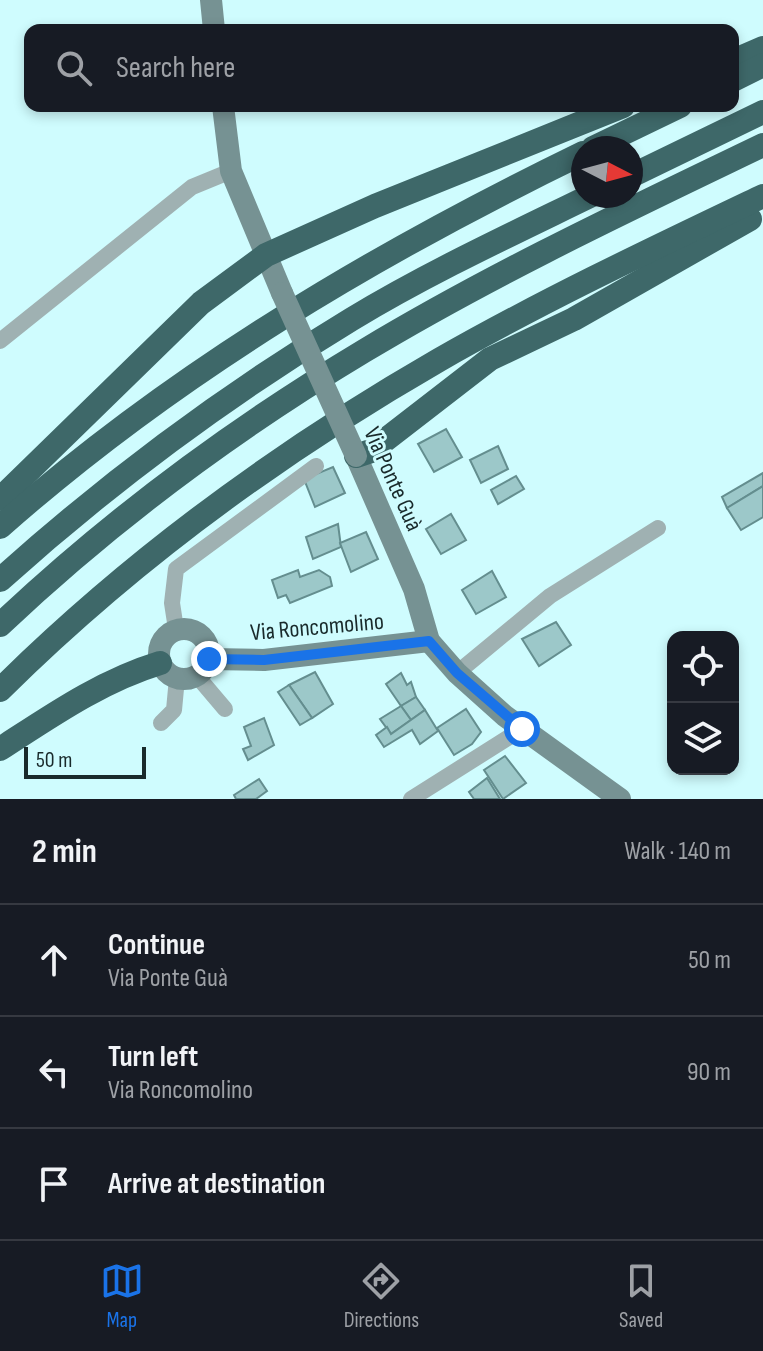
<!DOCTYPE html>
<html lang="en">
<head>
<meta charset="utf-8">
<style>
	:root { --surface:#171b24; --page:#242831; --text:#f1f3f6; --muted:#9ea1a6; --line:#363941; --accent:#1a73e8 }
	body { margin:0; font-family:"Sofia Sans Condensed",sans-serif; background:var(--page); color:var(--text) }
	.controls { position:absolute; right:24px; bottom:24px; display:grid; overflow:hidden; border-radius:16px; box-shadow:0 4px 12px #0003 }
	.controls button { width:72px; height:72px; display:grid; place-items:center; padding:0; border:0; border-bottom:2px solid var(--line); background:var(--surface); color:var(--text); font:40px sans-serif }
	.compass { position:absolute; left:571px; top:136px; width:72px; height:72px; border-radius:50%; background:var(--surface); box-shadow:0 4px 12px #0003; rotate:96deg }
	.scale { position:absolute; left:24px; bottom:20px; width:122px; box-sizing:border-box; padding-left:8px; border:4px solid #192a2b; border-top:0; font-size:22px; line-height:28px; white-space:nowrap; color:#192a2b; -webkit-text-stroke:6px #cffcfe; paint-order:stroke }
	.stop { position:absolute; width:24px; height:24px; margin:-18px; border:6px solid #1a73e8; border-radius:50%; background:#fff }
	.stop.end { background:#1a73e8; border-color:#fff; box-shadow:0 2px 8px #0008 }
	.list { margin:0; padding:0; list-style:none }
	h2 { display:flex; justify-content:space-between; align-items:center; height:104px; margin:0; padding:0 32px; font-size:34px }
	h2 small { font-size:26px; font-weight:400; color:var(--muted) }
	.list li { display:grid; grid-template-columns:52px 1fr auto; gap:24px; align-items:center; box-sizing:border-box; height:112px; padding:0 32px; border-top:2px solid var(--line) }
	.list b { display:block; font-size:30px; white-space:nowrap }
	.list p { margin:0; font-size:26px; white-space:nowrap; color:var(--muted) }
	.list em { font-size:26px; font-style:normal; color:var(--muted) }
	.icon { flex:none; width:44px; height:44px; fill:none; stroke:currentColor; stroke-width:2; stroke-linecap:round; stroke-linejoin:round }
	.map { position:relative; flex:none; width:763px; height:799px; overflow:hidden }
	.search { position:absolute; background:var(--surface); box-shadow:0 4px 12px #0003; left:24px; right:24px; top:24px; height:88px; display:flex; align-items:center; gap:20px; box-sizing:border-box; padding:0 28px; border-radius:16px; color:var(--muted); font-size:30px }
	.sheet { height:440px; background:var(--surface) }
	nav { display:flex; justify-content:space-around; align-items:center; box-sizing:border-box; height:112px; border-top:2px solid var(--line); background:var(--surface); font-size:22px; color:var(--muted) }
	nav a { display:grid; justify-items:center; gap:4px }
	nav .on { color:var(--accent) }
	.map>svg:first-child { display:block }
	.building { fill:#9cc8c9; stroke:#648e8f; stroke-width:2 }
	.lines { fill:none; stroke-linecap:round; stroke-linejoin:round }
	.street { stroke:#9fb1b2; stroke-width:16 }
	.secondary { stroke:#769293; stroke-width:22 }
	.highway { stroke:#3e6869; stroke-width:24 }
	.secondary-bridge { stroke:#769293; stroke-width:22 }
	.route { stroke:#1a73e8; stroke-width:10 }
	.labels { text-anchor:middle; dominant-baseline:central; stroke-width:6; stroke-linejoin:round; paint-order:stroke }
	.street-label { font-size:24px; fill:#192a2b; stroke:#cffcfe }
</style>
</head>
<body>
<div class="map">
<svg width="763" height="799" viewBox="0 0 763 799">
	<rect width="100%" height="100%" fill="#cffcfe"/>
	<g class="building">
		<polygon points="446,429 462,457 434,472 418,444"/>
		<polygon points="498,446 508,469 481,483 470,460"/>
		<polygon points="333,467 345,493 315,507 304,479"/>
		<polygon points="763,473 763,486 727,508 722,497"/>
		<polygon points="516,476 524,489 498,504 491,490"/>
		<polygon points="763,486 763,517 741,530 727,508"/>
		<polygon points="451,514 466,540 441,554 426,529"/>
		<polygon points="338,524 341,547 313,559 306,537"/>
		<polygon points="366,532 378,559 351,572 340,543"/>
		<polygon points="298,570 300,577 319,570 330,577 332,586 290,603 286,595 278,598 272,580"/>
		<polygon points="492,571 506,597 476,614 462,590"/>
		<polygon points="556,622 571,645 539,666 522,639"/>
		<polygon points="315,672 333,704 312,718 289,685"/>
		<polygon points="401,673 407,685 411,682 416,697 401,706 386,684"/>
		<polygon points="289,685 312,718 300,725 278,692"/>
		<polygon points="416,697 425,710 411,720 401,706"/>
		<polygon points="401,706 411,720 391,734 380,719"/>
		<polygon points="466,709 481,732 472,744 454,755 437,728"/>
		<polygon points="425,710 438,731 420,744 412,730 384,747 376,735 387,727 391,734"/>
		<polygon points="264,718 274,745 248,760 243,749 251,746 244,727"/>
		<polygon points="505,756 526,783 503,799 484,770"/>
		<polygon points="487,778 500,799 474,799 469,792"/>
		<polygon points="259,779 267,791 256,799 236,799 234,795"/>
	</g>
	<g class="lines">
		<g class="street">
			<polyline points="0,341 192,187 231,171"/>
			<polyline points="176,629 172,603 176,569 316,466"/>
			<polyline points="457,673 550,596 658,528"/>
			<polyline points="197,676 225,709"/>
			<polyline points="161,723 174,710 177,678"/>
			<polyline points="411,799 522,729"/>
		</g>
		<g class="secondary">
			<polyline points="211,0 214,30"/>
			<polyline points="223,106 231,171 282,293"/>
			<polyline points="356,456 414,589 429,641 457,673 505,716 620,799"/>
			<circle cx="184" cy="654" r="25"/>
			<polyline points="209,659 264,660 429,641"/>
		</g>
		<g class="highway">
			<polyline points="733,61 763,48"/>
			<polyline points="733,80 763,65"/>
			<polyline points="593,148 680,106"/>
			<polyline points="631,176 763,112"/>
			<polyline points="356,456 371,451 490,359 574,319 750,219"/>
			<polyline points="0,499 201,303 266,255 375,206 623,106"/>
			<path d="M0,527C174,373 375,254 583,153"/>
			<path d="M0,580C109,482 226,395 352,319C428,273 510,235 590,196"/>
			<path d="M0,625C110,521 234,429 364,351C492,274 628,210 763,145"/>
			<path d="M0,690C130,561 281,451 439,360C544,300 654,248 763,196"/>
			<path d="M0,749C51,716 101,681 160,663"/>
		</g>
		<polyline class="secondary-bridge" points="282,293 356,456"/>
	</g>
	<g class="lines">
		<polyline class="route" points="209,659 264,660 429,641 457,673 522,729"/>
	</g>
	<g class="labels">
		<g class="street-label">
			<text transform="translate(393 479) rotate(66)">Via Ponte Guà</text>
			<text transform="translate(317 627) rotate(-5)">Via Roncomolino</text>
		</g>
	</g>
</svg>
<div class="controls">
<button><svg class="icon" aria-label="locate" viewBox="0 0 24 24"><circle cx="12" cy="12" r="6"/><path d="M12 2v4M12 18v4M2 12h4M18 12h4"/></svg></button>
<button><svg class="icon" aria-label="layers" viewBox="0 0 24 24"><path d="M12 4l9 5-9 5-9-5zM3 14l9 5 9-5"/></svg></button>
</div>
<svg class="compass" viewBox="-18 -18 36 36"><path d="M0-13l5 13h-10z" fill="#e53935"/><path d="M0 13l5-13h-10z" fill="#9ea1a6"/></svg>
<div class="scale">50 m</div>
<div class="stop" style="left:522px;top:729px"></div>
<div class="stop end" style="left:209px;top:659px"></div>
<div class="search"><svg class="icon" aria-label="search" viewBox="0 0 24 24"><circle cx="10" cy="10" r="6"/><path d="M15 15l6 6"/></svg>Search here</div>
</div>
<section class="sheet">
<h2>2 min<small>Walk · 140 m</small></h2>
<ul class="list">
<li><svg class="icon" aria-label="ahead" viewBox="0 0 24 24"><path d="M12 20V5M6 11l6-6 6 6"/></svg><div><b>Continue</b><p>Via Ponte Guà</p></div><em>50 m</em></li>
<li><svg class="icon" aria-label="left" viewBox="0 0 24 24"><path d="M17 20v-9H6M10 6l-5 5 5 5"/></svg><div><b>Turn left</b><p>Via Roncomolino</p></div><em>90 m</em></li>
<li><svg class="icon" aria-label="arrive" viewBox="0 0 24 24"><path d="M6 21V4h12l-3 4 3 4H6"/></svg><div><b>Arrive at destination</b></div></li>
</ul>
</section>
<nav>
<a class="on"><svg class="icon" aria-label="map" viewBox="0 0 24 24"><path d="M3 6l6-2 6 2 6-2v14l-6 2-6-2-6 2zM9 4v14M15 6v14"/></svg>Map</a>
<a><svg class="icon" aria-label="directions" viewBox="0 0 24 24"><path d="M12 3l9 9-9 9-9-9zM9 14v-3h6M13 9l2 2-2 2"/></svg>Directions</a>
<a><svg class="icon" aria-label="saved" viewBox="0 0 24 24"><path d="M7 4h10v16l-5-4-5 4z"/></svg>Saved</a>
</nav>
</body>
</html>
